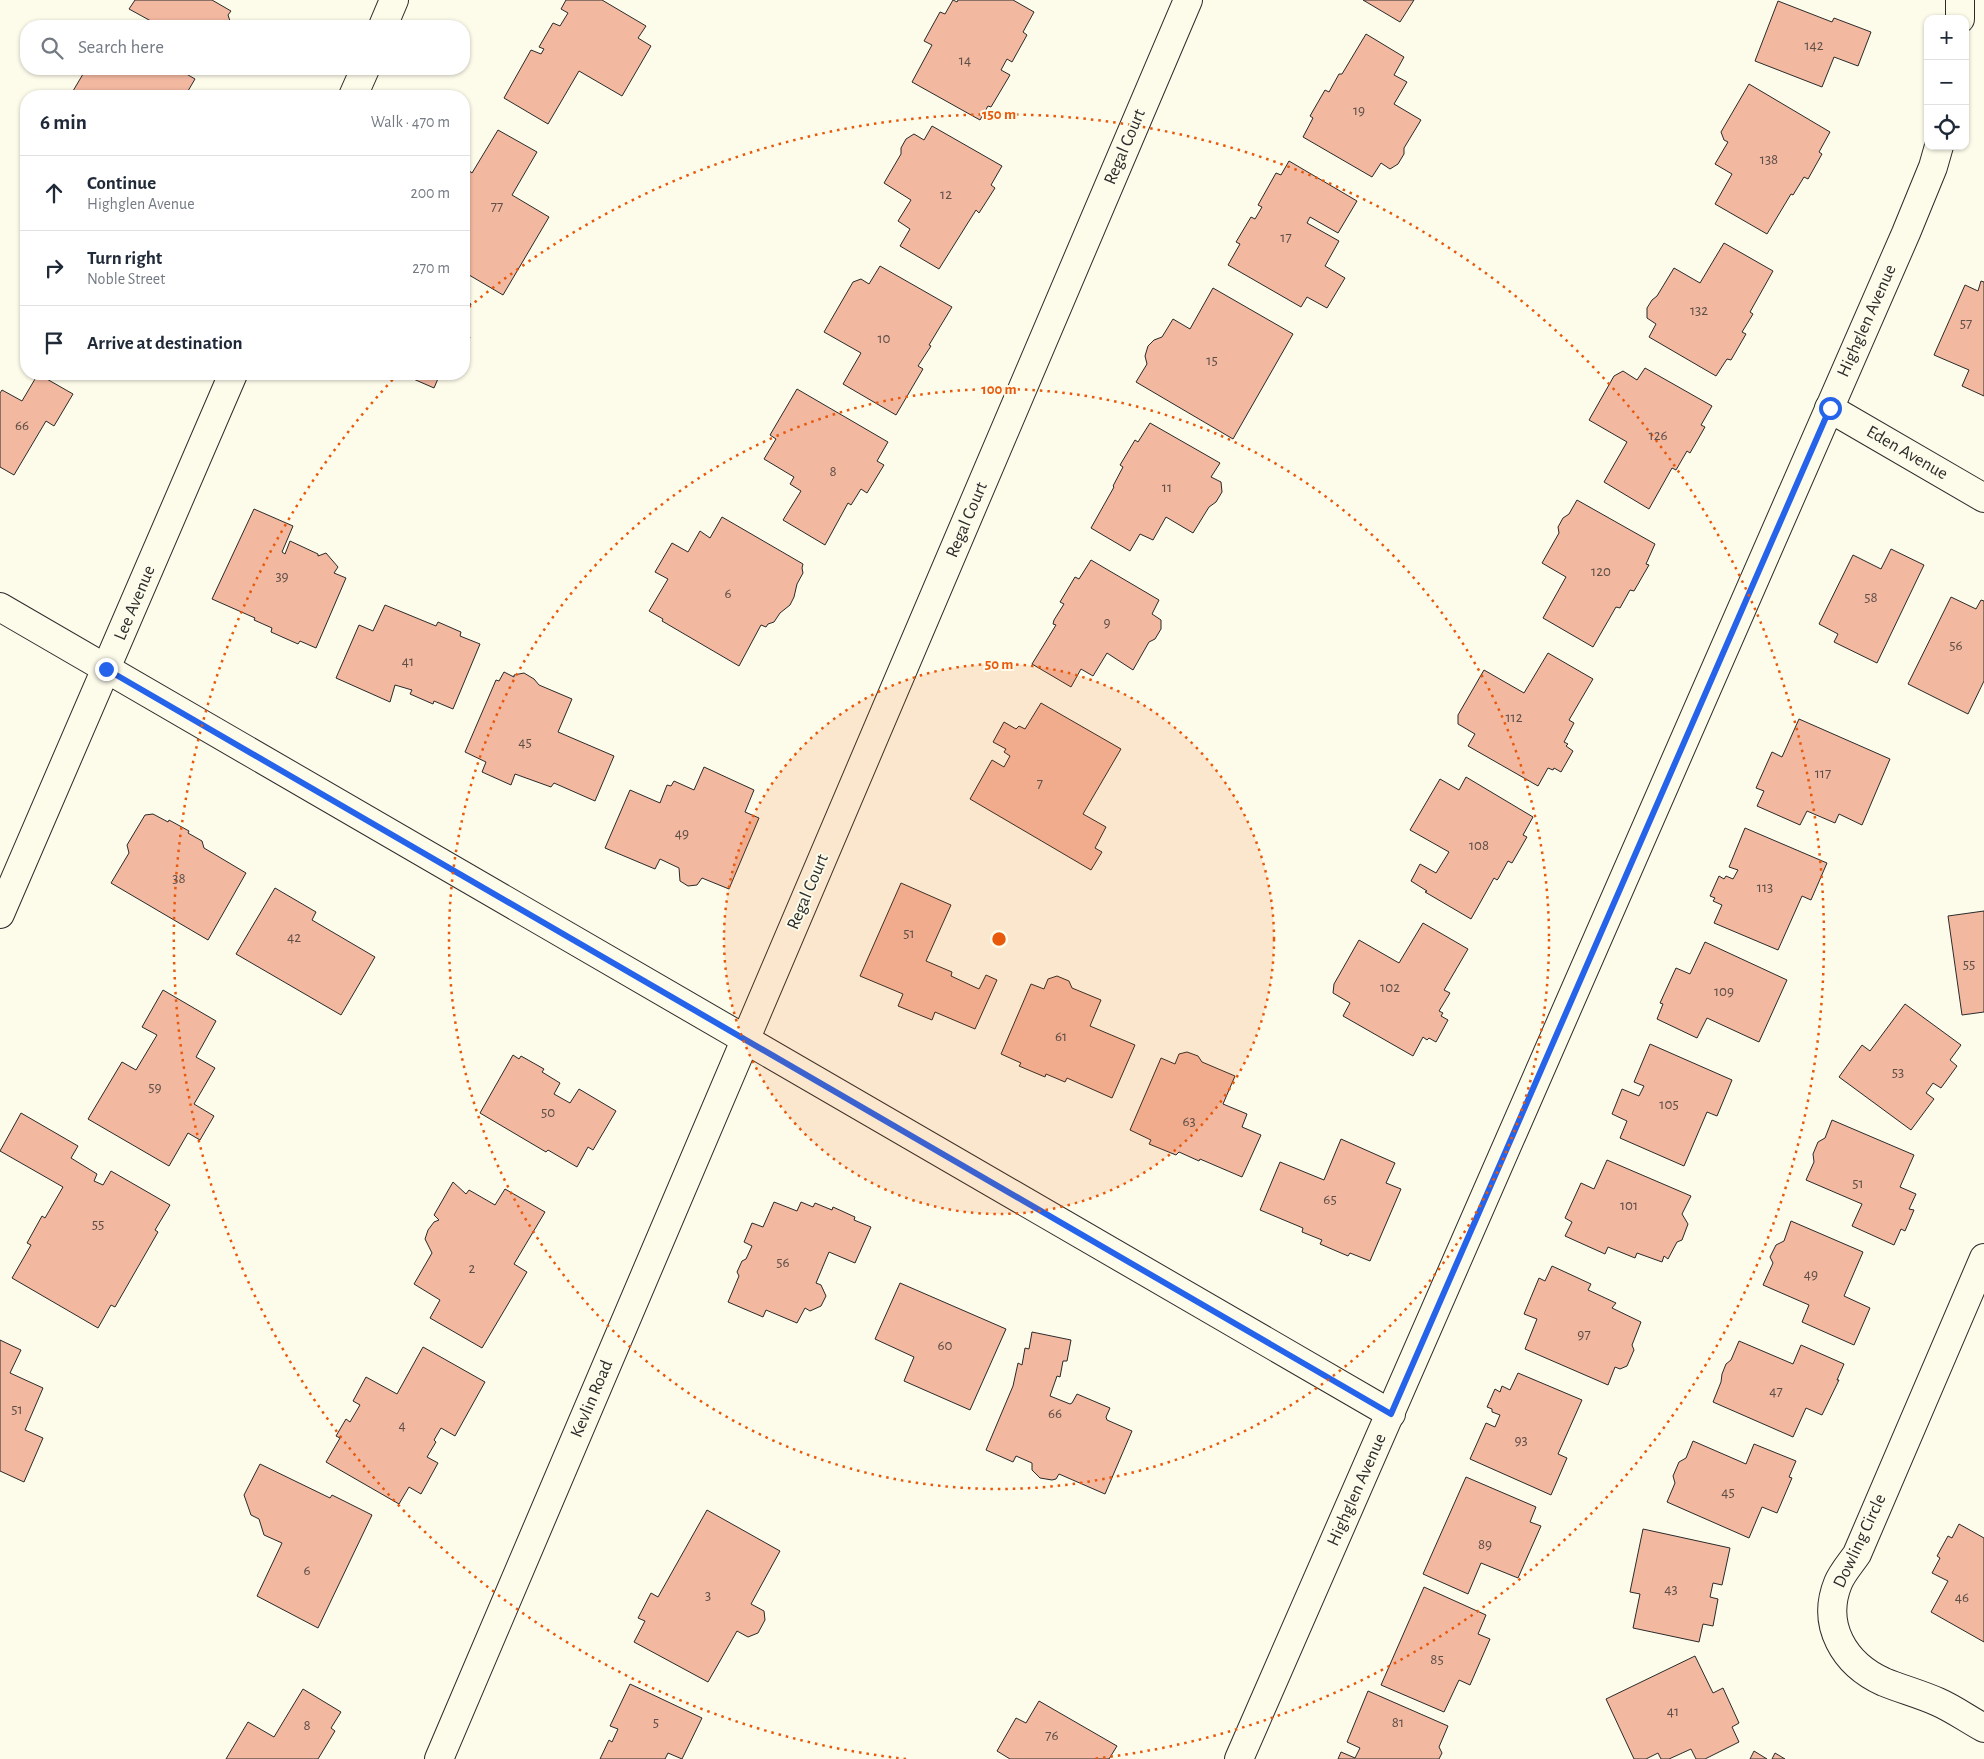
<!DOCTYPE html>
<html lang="en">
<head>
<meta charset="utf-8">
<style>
	:root { --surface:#fff; --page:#f2f2f3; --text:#1f2937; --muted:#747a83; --line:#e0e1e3 }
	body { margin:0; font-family:"Alegreya Sans",sans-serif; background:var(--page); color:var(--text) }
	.controls { position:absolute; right:15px; top:15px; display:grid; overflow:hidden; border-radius:10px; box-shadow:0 1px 4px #0004 }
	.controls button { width:45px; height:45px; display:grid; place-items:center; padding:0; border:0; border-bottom:1px solid var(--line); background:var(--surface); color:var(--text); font:25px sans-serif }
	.stop { position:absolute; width:15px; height:15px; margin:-11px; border:4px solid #2563eb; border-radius:50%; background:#fff }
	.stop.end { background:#2563eb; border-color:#fff; box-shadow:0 1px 5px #0008 }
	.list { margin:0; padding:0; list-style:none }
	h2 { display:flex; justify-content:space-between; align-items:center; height:65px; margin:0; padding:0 20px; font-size:21px }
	h2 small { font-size:16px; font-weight:400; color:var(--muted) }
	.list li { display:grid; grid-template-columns:32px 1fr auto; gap:15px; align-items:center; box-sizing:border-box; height:75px; padding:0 20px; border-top:1px solid var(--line) }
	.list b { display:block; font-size:19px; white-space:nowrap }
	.list p { margin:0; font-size:16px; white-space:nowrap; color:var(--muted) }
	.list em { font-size:16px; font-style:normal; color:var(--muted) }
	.icon { flex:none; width:28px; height:28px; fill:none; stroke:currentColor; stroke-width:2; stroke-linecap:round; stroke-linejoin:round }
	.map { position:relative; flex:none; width:1984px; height:1759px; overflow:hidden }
	.search { position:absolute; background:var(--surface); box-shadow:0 1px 4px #0004; left:20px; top:20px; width:450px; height:55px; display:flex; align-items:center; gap:12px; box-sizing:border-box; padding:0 18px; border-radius:20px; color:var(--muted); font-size:19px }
	.panel { position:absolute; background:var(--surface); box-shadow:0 1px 4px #0004; left:20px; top:90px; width:450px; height:290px; border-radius:20px }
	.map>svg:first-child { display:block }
	.building { fill:#f2b8a0; stroke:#2b2b2b }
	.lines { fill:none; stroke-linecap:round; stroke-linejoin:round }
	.minor-casing { stroke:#2b2b2b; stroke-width:30 }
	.tertiary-casing { stroke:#2b2b2b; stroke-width:30 }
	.minor { stroke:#fdfbea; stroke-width:28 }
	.tertiary { stroke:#fdfbea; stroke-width:28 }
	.route { stroke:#2563eb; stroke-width:6 }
	.ring { fill:none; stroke:#e8590c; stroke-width:2.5; stroke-dasharray:2.5 5 }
	.labels { text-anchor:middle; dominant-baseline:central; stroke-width:4; stroke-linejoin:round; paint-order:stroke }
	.number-label { font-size:15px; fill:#5d4e48 }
	.street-label { font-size:18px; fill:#2b2b2b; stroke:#fdfbea }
	.centre { fill:#e8590c; stroke:#fdfbea; stroke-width:2.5 }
	.ring-label { font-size:15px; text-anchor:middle; font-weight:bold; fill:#e8590c; stroke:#fdfbea; stroke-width:4; stroke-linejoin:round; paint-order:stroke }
</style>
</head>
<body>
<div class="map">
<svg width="1984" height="1759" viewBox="0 0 1984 1759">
	<rect width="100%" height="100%" fill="#fdfbea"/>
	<g class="building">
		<polygon points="135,0 212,0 231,11 228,15 230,21 228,26 160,26 129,9"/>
		<polygon points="566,0 602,0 646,26 638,38 651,46 622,96 579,71 548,124 504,98 531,50 541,54 544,49 539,47 553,23 560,26 568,13 561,9"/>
		<polygon points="953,0 957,2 958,0 1013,0 1034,12 1023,32 1027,35 1012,62 1007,59 1001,70 1010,75 991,107 988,106 980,120 912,82 932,45 924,41 940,12 945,14"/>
		<polygon points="1363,0 1414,0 1400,22"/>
		<polygon points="1778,1 1832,22 1834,18 1871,32 1858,66 1834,57 1822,87 1755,61"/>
		<polygon points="1366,34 1404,57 1394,75 1407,82 1394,104 1421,120 1404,148 1404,154 1398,164 1390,169 1381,163 1372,177 1303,137 1313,118 1310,116 1325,90 1329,92 1339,74 1342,74"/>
		<polygon points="86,69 93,69 102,74 106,69 178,69 195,79 185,96 70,96"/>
		<polygon points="1749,84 1830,132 1819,152 1822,154 1808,179 1804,177 1793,195 1791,194 1767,234 1715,204 1732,174 1715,164 1728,142 1724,140 1721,132"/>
		<polygon points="932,126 1002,166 991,185 995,188 979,213 976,210 939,269 900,246 910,229 898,221 911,200 884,183 901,154 901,148 906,139 914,134 924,140"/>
		<polygon points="498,130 537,152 512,195 549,217 503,295 464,272 464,176 468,170 472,173"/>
		<polygon points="1289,161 1357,201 1338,233 1310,217 1307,223 1339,241 1325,266 1345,278 1327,308 1307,297 1301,307 1228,265 1240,244 1236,242 1251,217 1255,219 1262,207 1258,205 1276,173 1281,175"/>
		<polygon points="1724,243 1773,271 1750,312 1753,314 1742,332 1746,334 1731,360 1727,359 1716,376 1649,337 1656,324 1647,318 1647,308 1652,300 1657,296 1674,268 1700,283"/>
		<polygon points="880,266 952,307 929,345 931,346 918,366 923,369 896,415 843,384 861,353 824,332 853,282 861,279 869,284"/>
		<polygon points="1981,281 1984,282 1984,396 1962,386 1969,370 1934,355 1965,285 1978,291"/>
		<polygon points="1213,288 1293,334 1233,439 1136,382 1147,364 1145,356 1148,346 1154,340 1162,337 1173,319 1190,329"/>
		<polygon points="464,301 471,304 464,322"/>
		<polygon points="464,334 470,337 464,351"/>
		<polygon points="1645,368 1712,406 1701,425 1705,427 1690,453 1687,451 1676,470 1672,468 1649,509 1604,482 1627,442 1589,420 1614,376 1623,371 1637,380"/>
		<polygon points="38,374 73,394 54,426 46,421 14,475 0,467 0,393 2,390 22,401"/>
		<polygon points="402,374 440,374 434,388"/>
		<polygon points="797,389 888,442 877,461 884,465 867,493 861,489 851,505 848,503 825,545 783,520 801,491 790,484 794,477 764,459 776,439 770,435"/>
		<polygon points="1150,423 1220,463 1211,477 1221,482 1222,492 1216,502 1209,507 1193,533 1166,517 1153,540 1140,534 1130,551 1091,528 1114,487 1113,486 1123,467 1120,465 1135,440 1138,442"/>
		<polygon points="1577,500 1655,544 1646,564 1649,565 1634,591 1630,590 1620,608 1616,607 1593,647 1543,618 1566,577 1542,563 1559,533 1558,527 1563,518 1569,514"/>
		<polygon points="254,509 293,526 282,552 285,554 290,541 318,554 318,556 326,553 338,567 334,573 346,578 316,648 300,641 298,644 271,632 272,628 254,620 255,618 212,599"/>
		<polygon points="722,517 803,564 802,568 803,573 797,584 794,597 790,605 780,613 774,622 768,624 766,627 761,625 739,666 662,621 663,619 649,611 668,579 655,572 672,543 688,552 700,531 710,538"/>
		<polygon points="1891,549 1924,565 1877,663 1834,642 1838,634 1819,624 1853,555 1881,569"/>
		<polygon points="1091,560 1159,600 1152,614 1161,620 1161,629 1155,639 1149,642 1133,670 1107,653 1093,676 1081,669 1071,687 1032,664 1056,625 1053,624 1054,620 1064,604 1060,602 1075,577 1079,579"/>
		<polygon points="1951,597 1976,609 1981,600 1984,601 1984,681 1968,714 1908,684"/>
		<polygon points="385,605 436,626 438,622 461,632 460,636 480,644 453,709 434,701 433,704 410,694 412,690 395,685 390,702 336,678 359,625 373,631"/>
		<polygon points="1548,653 1593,679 1569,720 1574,723 1564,742 1568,744 1566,746 1573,751 1561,772 1554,768 1553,770 1548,768 1538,786 1468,746 1475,734 1458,724 1458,715 1484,670 1524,693"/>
		<polygon points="504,672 514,677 514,675 524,673 534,679 539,685 572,699 558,732 614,756 595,801 554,783 551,787 515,774 511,785 482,772 486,762 465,752 496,680 499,681"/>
		<polygon points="1041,703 1121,749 1083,814 1106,827 1095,848 1102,852 1091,870 970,799 992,760 1004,767 1010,756 1004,752 1006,749 993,742 1004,722 1016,729 1019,726 1025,729"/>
		<polygon points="1799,719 1890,759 1862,825 1839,814 1835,823 1807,811 1800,825 1757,806 1764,791 1756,788 1772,752 1782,757"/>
		<polygon points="704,767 754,790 745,812 759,818 729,889 702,878 697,885 688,886 680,881 679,868 660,859 655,869 605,848 630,790 660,803 667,785 671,786 674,781 694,790"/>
		<polygon points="1466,777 1533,817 1523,835 1527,837 1512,863 1508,861 1498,879 1497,880 1494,878 1471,919 1425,892 1427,891 1411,881 1420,864 1436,873 1449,852 1410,830 1440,779 1459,790"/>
		<polygon points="153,814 168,822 169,820 189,831 188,833 202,841 204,848 246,873 208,940 111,883 129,853 127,845 145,815"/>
		<polygon points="1745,828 1827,863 1811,900 1802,896 1778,950 1714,923 1722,905 1713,901 1715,898 1710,896 1719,876 1724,879 1726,876 1733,879 1738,870 1729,867"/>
		<polygon points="901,883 951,905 926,961 952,972 951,976 979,989 986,975 997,980 975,1029 935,1012 932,1020 898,1006 903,994 860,976"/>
		<polygon points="275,888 316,912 312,920 375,957 341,1015 236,954"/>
		<polygon points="1984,911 1984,1012 1962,1015 1948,916"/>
		<polygon points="1423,923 1468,949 1444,990 1450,993 1439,1011 1443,1013 1441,1016 1448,1020 1436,1042 1429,1038 1427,1040 1423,1037 1413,1056 1343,1016 1350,1003 1333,993 1334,984 1359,940 1399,963"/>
		<polygon points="1705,942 1787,980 1759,1042 1707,1018 1697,1038 1657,1019 1663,1004 1660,1003 1676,968 1690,974"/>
		<polygon points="1057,976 1069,981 1072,988 1101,1000 1090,1026 1135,1045 1112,1098 1067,1078 1065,1082 1046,1074 1045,1077 1019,1066 1021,1063 1001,1054 1031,984 1044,989 1048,979"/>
		<polygon points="163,990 216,1021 196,1057 215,1068 194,1104 214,1116 200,1140 188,1133 169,1166 88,1119 122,1062 136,1070 157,1035 142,1027"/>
		<polygon points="1905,1004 1961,1045 1950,1060 1957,1066 1941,1088 1933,1083 1926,1093 1934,1099 1911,1130 1839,1077 1862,1045 1870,1051"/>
		<polygon points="1650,1044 1732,1080 1717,1116 1707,1112 1684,1166 1620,1138 1627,1121 1612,1114 1622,1089 1639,1096 1644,1086 1634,1082"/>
		<polygon points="1187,1052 1198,1056 1202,1062 1235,1076 1223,1104 1247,1114 1242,1127 1261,1135 1242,1177 1200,1159 1199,1161 1179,1152 1176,1155 1149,1144 1151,1140 1130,1130 1161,1058 1175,1064 1179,1054"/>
		<polygon points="513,1055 519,1059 521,1056 544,1069 542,1072 560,1083 554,1094 570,1103 579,1089 616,1111 593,1150 588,1147 577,1167 548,1150 546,1152 480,1113"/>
		<polygon points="21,1113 78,1146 71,1158 97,1174 94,1181 103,1185 111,1171 170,1205 155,1230 158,1232 115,1307 111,1305 98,1328 12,1278 31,1245 27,1243 42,1216 45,1218 63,1187 0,1151"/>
		<polygon points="1832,1120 1914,1155 1900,1187 1916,1194 1909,1209 1914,1210 1905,1231 1901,1229 1894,1245 1852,1226 1862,1204 1806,1180 1814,1162 1813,1154 1818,1142 1825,1138"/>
		<polygon points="1341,1139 1395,1163 1386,1183 1401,1189 1370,1261 1350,1253 1348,1256 1320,1244 1322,1240 1302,1232 1303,1228 1260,1210 1280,1162 1324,1180"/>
		<polygon points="1607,1160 1691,1196 1682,1214 1688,1224 1682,1240 1677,1242 1668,1259 1664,1256 1662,1262 1637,1253 1635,1258 1608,1247 1605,1254 1565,1236 1572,1222 1565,1218 1581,1183 1594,1189"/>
		<polygon points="453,1182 466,1194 469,1190 495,1205 505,1189 545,1212 514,1264 527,1272 482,1348 430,1318 440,1300 414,1284 432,1253 425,1239 428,1230 434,1222 439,1220 434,1215"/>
		<polygon points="774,1202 797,1211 801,1202 813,1207 815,1203 832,1210 833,1207 855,1217 854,1220 871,1227 855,1263 829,1252 816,1283 821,1285 826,1296 821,1306 810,1311 805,1308 797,1323 766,1310 763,1317 728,1302 739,1276 737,1272 742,1261 746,1259 752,1246 744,1242 752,1223 763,1227"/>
		<polygon points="1791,1221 1863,1252 1844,1296 1870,1308 1854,1345 1802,1322 1809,1305 1763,1285 1773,1263 1770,1257 1776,1245 1784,1241"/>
		<polygon points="1552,1266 1591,1284 1588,1290 1616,1303 1612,1308 1641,1322 1632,1345 1634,1350 1627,1366 1620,1369 1615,1367 1608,1385 1525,1349 1537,1319 1524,1314 1539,1278 1545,1281"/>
		<polygon points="900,1283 1006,1329 970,1410 904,1381 914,1357 875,1339"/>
		<polygon points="1032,1332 1071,1340 1067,1361 1063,1361 1060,1377 1057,1376 1050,1396 1070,1404 1072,1403 1077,1394 1110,1408 1106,1417 1107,1420 1132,1431 1105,1494 1059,1474 1056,1479 1052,1480 1040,1478 1032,1470 1032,1463 1016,1456 1013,1462 986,1450 1013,1386 1018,1363 1022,1365 1025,1348 1029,1349"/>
		<polygon points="0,1340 21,1350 10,1373 43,1388 25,1430 43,1438 24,1482 0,1471"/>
		<polygon points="1739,1341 1793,1364 1801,1345 1844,1364 1837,1380 1839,1380 1822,1415 1806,1408 1793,1437 1713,1402 1721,1382 1722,1374 1726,1364 1731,1360"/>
		<polygon points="423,1347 485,1382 455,1436 441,1428 434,1440 436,1442 427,1457 438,1463 421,1494 409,1487 399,1504 326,1462 340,1438 336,1436 346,1419 350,1422 360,1405 353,1401 366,1377 397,1394"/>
		<polygon points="1518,1373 1582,1400 1558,1454 1567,1458 1551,1495 1470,1459 1486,1423 1495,1427 1500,1415 1492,1412 1492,1409 1487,1407 1495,1389 1500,1392 1502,1386 1510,1390"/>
		<polygon points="1693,1441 1746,1464 1754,1444 1796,1461 1789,1477 1792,1478 1777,1513 1762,1507 1749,1538 1667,1502 1675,1483 1673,1476 1679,1462 1686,1458"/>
		<polygon points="260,1464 330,1498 332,1495 372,1515 318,1628 257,1596 282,1543 264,1535 259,1519 251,1515 244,1495"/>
		<polygon points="1466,1477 1536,1507 1530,1522 1541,1526 1518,1578 1481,1563 1468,1594 1423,1574"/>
		<polygon points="707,1510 780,1551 751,1604 764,1611 765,1620 758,1633 748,1637 737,1631 708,1682 634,1642 645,1621 638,1618 651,1593 658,1597"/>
		<polygon points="1959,1524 1984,1538 1984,1642 1931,1612 1948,1581 1932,1573 1940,1558 1937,1556 1948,1536 1952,1538"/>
		<polygon points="1643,1529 1730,1548 1722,1585 1713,1583 1710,1597 1718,1599 1713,1626 1703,1624 1699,1642 1633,1628 1640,1594 1630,1592"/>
		<polygon points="1424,1587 1486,1615 1478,1634 1490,1639 1470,1685 1459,1680 1444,1712 1381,1685"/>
		<polygon points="1695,1656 1713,1693 1723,1688 1739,1723 1732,1727 1739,1742 1705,1759 1696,1759 1691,1749 1669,1759 1661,1759 1658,1753 1646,1759 1634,1759 1606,1699"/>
		<polygon points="630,1684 702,1718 682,1759 668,1753 665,1759 600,1759 609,1740 612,1742 618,1729 610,1726"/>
		<polygon points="303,1689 341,1712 331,1728 335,1731 318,1759 226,1759 248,1722 274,1737"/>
		<polygon points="1368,1691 1448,1726 1439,1747 1442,1753 1439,1759 1338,1759 1341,1752 1355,1758 1360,1748 1347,1742"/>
		<polygon points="1039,1701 1117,1746 1109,1759 1010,1759 997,1751 1016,1718 1026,1723"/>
		<polygon points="1754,1751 1767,1759 1750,1759"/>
		<polygon points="1775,1753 1785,1759 1772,1759"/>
	</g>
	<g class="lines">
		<defs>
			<g id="minor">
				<polyline points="383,26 394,0"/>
				<polyline points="353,96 365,69"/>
				<polyline points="0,607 1391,1414"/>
				<polyline points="0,914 233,374"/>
				<path d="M1984,1258L1857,1554C1851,1563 1842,1573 1838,1583C1821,1625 1844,1664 1884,1682C1901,1689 1920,1694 1938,1702C1954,1709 1969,1720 1984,1728"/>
				<polyline points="439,1759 1188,0"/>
			</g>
			<g id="tertiary">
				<polyline points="1960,0 1960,19"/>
				<polyline points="1829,408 1984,498"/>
				<polyline points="1239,1759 1906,233 1933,167 1939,146"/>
			</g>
		</defs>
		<use href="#minor" class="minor-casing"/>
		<use href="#tertiary" class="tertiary-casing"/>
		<use href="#minor" class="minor"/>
		<use href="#tertiary" class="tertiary"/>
	</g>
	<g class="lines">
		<polyline class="route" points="106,669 1391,1414 1830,408"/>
	</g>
	<circle cx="999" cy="939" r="275" fill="#e8590c" fill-opacity=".12"/>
	<g class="ring">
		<circle cx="999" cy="939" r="275"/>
		<circle cx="999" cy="939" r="550"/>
		<path d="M906 1759A825 825 0 0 1 396 376M469 307A825 825 0 1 1 1092 1759"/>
	</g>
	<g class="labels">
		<g class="number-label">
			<text x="1814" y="45">142</text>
			<text x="965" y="60">14</text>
			<text x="1359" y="110">19</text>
			<text x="1769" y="159">138</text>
			<text x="946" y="194">12</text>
			<text x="497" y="206">77</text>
			<text x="1286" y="237">17</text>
			<text x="1699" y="310">132</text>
			<text x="1966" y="323">57</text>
			<text x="884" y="338">10</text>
			<text x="1212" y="360">15</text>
			<text x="22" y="425">66</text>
			<text x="1658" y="435">126</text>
			<text x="833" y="471">8</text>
			<text x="1167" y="487">11</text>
			<text x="1601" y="571">120</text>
			<text x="282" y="576">39</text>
			<text x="728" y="593">6</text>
			<text x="1871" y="597">58</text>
			<text x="1107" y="622">9</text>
			<text x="1956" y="645">56</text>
			<text x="408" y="661">41</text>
			<text x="1514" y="717">112</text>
			<text x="525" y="742">45</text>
			<text x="1823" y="773">117</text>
			<text x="1040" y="783">7</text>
			<text x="682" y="833">49</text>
			<text x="1479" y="845">108</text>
			<text x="179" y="878">38</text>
			<text x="1765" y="887">113</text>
			<text x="909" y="933">51</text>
			<text x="294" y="937">42</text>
			<text x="1969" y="964">55</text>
			<text x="1390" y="987">102</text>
			<text x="1724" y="991">109</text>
			<text x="1061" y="1036">61</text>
			<text x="1898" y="1072">53</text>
			<text x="155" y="1087">59</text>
			<text x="1669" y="1104">105</text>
			<text x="548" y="1112">50</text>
			<text x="1189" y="1121">63</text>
			<text x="1858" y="1183">51</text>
			<text x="1330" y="1199">65</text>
			<text x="1629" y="1205">101</text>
			<text x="98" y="1224">55</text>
			<text x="783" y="1262">56</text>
			<text x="472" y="1268">2</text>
			<text x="1811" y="1274">49</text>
			<text x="1584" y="1334">97</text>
			<text x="945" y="1345">60</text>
			<text x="1776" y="1391">47</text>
			<text x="17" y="1409">51</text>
			<text x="1055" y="1413">66</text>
			<text x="402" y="1425">4</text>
			<text x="1521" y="1440">93</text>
			<text x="1728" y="1492">45</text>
			<text x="1485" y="1544">89</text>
			<text x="307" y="1570">6</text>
			<text x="1671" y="1589">43</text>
			<text x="708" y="1595">3</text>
			<text x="1962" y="1597">46</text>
			<text x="1437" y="1659">85</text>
			<text x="1673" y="1711">41</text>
			<text x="656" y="1722">5</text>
			<text x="1398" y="1722">81</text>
			<text x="307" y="1725">8</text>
			<text x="1052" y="1735">76</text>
		</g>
		<g class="street-label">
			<text transform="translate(1125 147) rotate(-67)">Regal Court</text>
			<text transform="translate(1867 321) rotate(-66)">Highglen Avenue</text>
			<text transform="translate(1907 453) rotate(30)">Eden Avenue</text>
			<text transform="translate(967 520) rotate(-67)">Regal Court</text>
			<text transform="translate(135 603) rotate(-67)">Lee Avenue</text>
			<text transform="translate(808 892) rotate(-67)">Regal Court</text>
			<text transform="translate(592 1399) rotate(-67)">Kevlin Road</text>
			<text transform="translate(1357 1490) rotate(-66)">Highglen Avenue</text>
			<text transform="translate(1860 1541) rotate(-65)">Dowling Circle</text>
		</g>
	</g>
	<circle cx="999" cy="939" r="8" class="centre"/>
	<g class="ring-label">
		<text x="999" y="119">150 m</text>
		<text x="999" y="394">100 m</text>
		<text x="999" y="669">50 m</text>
	</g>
</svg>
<div class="controls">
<button>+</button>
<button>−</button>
<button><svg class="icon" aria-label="locate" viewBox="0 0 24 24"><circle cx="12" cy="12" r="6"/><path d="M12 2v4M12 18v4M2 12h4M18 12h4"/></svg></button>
</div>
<div class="stop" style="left:1830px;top:408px"></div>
<div class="stop end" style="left:106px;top:669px"></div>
<div class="search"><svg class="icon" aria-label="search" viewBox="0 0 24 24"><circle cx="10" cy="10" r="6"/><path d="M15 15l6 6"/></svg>Search here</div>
<section class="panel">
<h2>6 min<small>Walk · 470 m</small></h2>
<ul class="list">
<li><svg class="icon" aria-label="ahead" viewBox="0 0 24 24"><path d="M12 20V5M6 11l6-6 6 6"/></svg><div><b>Continue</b><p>Highglen Avenue</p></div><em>200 m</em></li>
<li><svg class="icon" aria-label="right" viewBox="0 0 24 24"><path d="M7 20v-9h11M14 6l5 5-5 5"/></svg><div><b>Turn right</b><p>Noble Street</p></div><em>270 m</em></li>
<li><svg class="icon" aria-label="arrive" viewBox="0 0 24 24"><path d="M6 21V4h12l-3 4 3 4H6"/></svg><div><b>Arrive at destination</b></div></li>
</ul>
</section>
</div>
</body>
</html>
